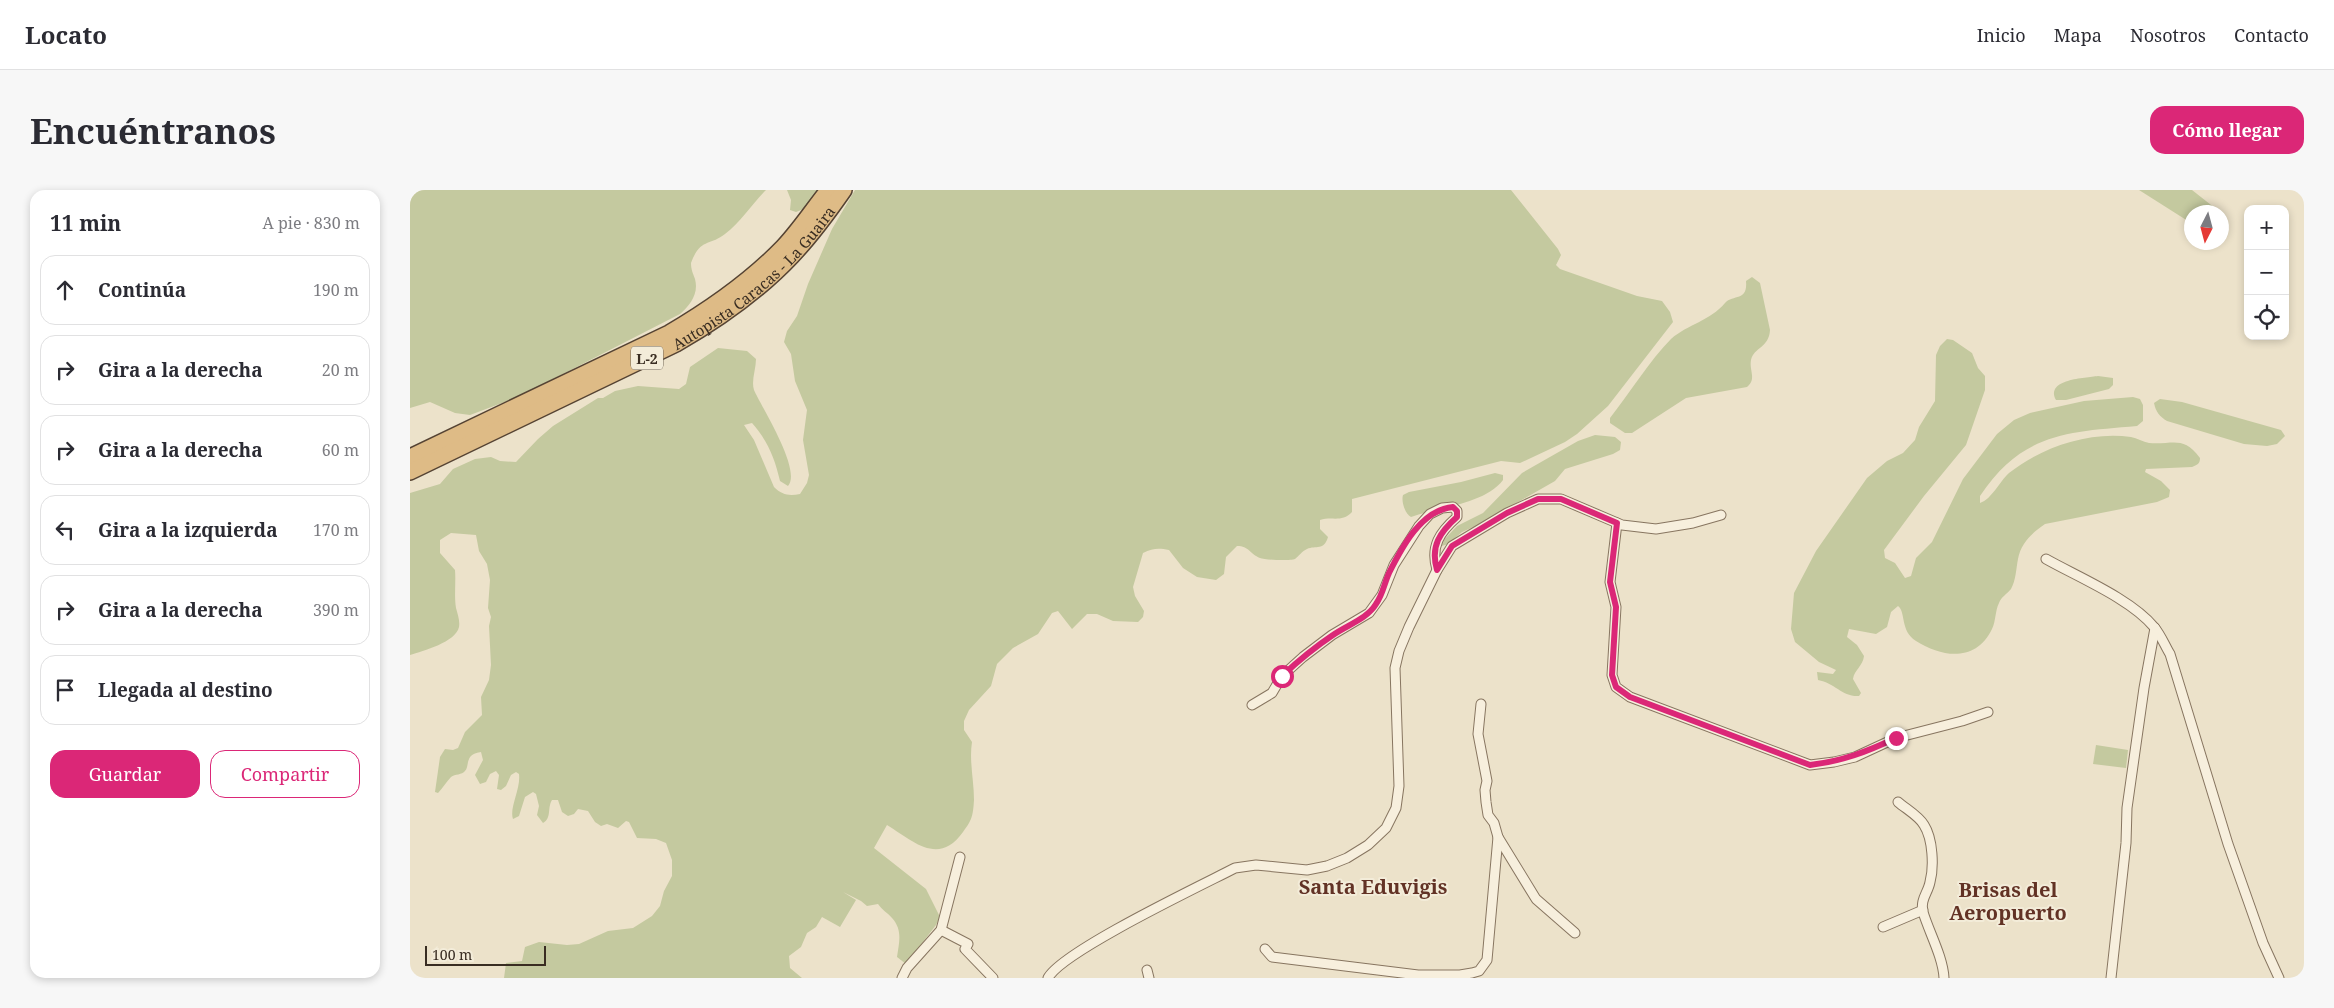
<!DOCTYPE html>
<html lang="es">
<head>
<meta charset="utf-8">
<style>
	:root { --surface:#fff; --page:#f7f7f7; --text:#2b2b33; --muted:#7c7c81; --line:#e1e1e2; --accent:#db2777 }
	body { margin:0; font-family:"Noto Serif",serif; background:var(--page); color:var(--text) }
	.controls { position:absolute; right:15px; top:15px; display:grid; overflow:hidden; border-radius:10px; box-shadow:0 2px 8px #0003 }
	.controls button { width:45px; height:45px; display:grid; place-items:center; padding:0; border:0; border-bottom:1px solid var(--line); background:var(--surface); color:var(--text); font:25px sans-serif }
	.compass { position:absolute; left:1774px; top:15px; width:45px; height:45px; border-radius:50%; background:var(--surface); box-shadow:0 2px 8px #0003; rotate:186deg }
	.scale { position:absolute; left:15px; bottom:12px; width:121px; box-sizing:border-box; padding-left:5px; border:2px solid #392d22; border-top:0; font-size:14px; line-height:18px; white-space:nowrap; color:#392d22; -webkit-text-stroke:4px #f3ecd9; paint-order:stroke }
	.stop { position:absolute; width:15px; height:15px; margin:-11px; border:4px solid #db2777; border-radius:50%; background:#fff }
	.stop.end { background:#db2777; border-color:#fff; box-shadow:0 1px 5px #0008 }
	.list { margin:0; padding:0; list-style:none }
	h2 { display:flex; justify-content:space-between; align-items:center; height:65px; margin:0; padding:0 20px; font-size:21px }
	h2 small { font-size:16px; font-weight:400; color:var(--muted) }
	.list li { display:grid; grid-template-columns:32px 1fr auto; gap:15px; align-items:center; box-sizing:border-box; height:70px; margin:0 10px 10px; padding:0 10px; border:1px solid var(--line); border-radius:15px }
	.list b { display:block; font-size:19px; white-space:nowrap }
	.list em { font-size:16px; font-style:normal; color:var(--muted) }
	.actions { display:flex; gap:10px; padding:15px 20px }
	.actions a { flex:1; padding:11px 0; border:1px solid var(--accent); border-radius:15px; text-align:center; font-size:18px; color:var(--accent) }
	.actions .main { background:var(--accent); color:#fff }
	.icon { flex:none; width:28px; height:28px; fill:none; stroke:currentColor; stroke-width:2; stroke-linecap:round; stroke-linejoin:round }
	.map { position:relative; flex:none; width:1894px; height:788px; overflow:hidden; border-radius:15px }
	header { display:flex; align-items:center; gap:30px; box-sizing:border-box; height:70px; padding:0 25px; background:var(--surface); border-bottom:1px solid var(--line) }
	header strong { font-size:24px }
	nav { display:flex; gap:28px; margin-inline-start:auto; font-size:18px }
	.intro { display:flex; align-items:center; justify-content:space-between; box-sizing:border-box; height:120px; padding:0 30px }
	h1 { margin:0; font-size:35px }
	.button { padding:12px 22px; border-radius:15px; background:var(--accent); color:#fff; font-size:18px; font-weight:700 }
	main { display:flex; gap:30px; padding:0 30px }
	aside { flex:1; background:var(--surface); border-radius:15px; box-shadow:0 2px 8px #0003 }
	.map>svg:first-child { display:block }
	.green { fill:#c4c99f }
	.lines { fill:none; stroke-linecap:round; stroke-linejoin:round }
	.minor-casing { stroke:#877560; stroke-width:11 }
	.trunk-casing { stroke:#554333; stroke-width:18 }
	.minor { stroke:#f7efdd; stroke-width:9 }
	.trunk { stroke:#debb86; stroke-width:15 }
	.route { stroke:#db2777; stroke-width:6 }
	.labels { text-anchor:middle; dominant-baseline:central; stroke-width:4; stroke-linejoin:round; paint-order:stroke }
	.shield { fill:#f3ecd9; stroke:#716659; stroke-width:1 }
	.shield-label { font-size:14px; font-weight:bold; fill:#392d22 }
	.street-label { font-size:15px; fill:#392d22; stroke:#f3ecd9 }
	.district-label { font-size:20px; font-weight:bold; fill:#623225; stroke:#f3ecd9 }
</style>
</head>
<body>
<header>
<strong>Locato</strong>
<nav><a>Inicio</a><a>Mapa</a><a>Nosotros</a><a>Contacto</a></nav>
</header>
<div class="intro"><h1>Encuéntranos</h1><a class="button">Cómo llegar</a></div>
<main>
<aside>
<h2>11 min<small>A pie · 830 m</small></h2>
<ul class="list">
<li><svg class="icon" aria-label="ahead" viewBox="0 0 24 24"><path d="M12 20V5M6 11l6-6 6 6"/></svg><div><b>Continúa</b></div><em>190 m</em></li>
<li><svg class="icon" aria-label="right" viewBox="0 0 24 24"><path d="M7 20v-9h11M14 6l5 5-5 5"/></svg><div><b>Gira a la derecha</b></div><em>20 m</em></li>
<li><svg class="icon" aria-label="right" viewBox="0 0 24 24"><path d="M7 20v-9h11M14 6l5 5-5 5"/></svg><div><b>Gira a la derecha</b></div><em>60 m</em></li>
<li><svg class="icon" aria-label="left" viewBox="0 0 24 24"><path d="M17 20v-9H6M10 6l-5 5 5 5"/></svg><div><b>Gira a la izquierda</b></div><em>170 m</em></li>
<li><svg class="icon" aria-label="right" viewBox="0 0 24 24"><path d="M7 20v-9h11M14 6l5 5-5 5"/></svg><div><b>Gira a la derecha</b></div><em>390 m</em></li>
<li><svg class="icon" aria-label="arrive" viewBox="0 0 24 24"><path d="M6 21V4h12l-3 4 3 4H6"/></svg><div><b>Llegada al destino</b></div></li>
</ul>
<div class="actions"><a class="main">Guardar</a><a>Compartir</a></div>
</aside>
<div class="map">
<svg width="1894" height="788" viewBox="0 0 1894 788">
	<rect width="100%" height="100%" fill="#ece2ca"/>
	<g class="green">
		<path d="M0,0H356C342,14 331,32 315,44C300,56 290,48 281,73C281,80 283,83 285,89C289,104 280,115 270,124L108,207L60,225L45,223L20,212L0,218Z"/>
		<polygon points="377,0 409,0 396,18 386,22 380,20 381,10"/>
		<path d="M445,0H1101L1148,59L1151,65L1146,75L1150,79L1227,106L1252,111L1260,122L1263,132L1198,216L1167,244L1155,252L1110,273L1091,271L942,309V322C932,333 922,326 910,330V339L918,347C914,361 906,355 897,359C892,361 889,366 885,369C880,371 855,370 850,368C840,364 839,356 827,356L816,367L814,384L806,390L787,387L773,378L759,360C749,358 743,358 733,363L723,397L725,406L734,421L733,427L728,432L703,431L687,424H677L662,439L648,421L642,423L628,444L603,458L587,474L581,496L559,520L554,531V540L562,552C559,571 564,591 564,610C563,626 562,630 553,642C529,676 504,652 477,635L464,658L516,699L530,727L526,735L496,774L487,767C489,753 493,740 482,728C478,723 472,720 468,714L457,716L451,711L433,702L446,710L430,737L412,727L406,737L397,743L391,757L379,766L380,778L392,788H94L96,773L112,771L115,757L129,752L157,755L169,754L198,741L223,738L242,726L250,716L254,701L262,686V670L256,653L246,649L227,648L219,632L216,631L208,638L197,634L191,636L185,632L178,621L168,619L164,624L158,626L152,622L148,610H142C137,618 142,628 133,633L127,625L129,616L126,604L123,602L115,607L109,626L103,629C99,618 111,599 109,584L106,582L101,585L96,596L91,600L87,599L89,585L86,581L80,584L76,592L70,594L65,585L73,570L71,562C54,564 60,576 55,581C52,585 45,584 41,587C36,592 33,598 28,603L25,602L30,567L35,559L43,560L48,558L55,542L72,525L71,507L79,490L81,475L79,436L81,427L78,418L80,390L77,374L69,361L66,345L41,343L30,350V363L45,380C46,392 44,406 46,418C48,425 50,431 49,437C46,452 13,461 0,465V303L30,294L43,279L65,269L81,267L90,271L106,272L128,249L143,236L188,208H193L205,201L228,196L269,199L276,194L280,177L308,158L337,161L346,169C346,179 341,191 344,200C352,218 392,280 378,296L370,291C365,269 358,251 342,233L334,235L344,250L364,297C372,305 379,306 390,304L397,293L399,285L393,250L397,220L385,191L381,164L374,152L377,141L387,126L398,94L422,39Z"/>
		<polygon points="1729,0 1782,0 1810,22 1782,22 1781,33"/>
		<path d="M1342,87L1350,93L1360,140C1359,158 1344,157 1341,170C1339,181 1347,189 1337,197L1276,208L1222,243H1215L1200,233V228C1219,204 1240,170 1261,149C1278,134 1300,131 1315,113C1323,104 1338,112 1336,91Z"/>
		<path d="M1537,149L1543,150L1562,163L1568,178L1575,186V200L1556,255L1514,306L1474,360L1475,368L1485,373L1495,388L1501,386L1506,368L1522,352L1553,289L1587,244L1604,230L1620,223L1674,211L1723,207L1730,209L1733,215V231L1727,236C1657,242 1612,243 1570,306V313C1582,309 1589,292 1599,283C1632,257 1679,241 1721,247C1727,248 1733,252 1739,253C1763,255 1773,245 1790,268C1790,274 1787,275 1782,277L1736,279L1735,282L1751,291L1760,300L1759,307L1747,312L1635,334C1622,343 1611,353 1608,369C1606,379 1606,390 1601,399C1597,404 1591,407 1589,413C1585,421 1586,431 1582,439C1566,472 1533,468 1506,451C1490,441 1496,422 1488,416L1481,422L1477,437L1466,444L1439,439L1437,447L1447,455L1454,466C1453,476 1444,480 1443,489L1451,503L1449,506C1432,507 1425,493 1408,490L1407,482L1423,484L1426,480L1409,472L1385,452L1381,439L1384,403L1406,361L1457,288L1477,271L1493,263L1505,250L1509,237L1525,211L1526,165L1530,156Z"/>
		<path d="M1688,186L1703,188V195L1699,199L1656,210H1646C1635,189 1675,188 1688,186Z"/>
		<path d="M1750,209L1772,212L1871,240L1875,246L1867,254L1857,256L1834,254L1757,231C1749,226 1746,222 1744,213Z"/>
		<polygon points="1185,245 1205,247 1211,252 1210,260 1203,264 1155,279 1145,291 1068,335 1052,342 1038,354 1032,356 1032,352 1047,336 1073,323 1112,283 1168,251"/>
		<path d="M1085,283L1093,285V290C1075,314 1029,317 1001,327C995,324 991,311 993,305L999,302L1051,292Z"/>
		<polygon points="1686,555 1718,560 1716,578 1683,574"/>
	</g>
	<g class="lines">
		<defs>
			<g id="minor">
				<polyline points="1207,333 1200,392 1206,417 1202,485 1206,497 1220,507 1400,575 1424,572 1445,567 1486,548 1552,531 1578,522"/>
				<path d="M1636,369C1668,387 1721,409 1744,437C1751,445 1755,456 1760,464L1818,654L1853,753L1869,788"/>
				<path d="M842,515L862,503L872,486L893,467L922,445L959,423L972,405L984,375L1009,336L1020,324L1032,318L1043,317L1047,321V327C1030,342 1020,356 1027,380"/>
				<path d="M1488,612C1496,619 1509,626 1514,635C1523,649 1524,677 1520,692C1518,703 1510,709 1513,722C1519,742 1533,767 1534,788"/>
				<polyline points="1088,647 1126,709 1165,743"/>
				<polyline points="1473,737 1513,720"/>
				<polyline points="531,740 558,754 555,759 583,788"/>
				<polyline points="855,759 862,767 1008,785 1050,785 1062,783 1069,781 1077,770 1088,647 1084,633 1078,625 1076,612 1075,600 1077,591 1068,544 1071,514"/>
				<polyline points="737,780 739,788"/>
				<polyline points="492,788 497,778 531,740 550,667"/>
				<path d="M638,788C651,762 792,695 825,678L846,675L897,680L917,676L937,668L958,655L976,638L986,618L989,596L985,478L989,461L999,437L1027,380L1042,356L1097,323L1128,309H1151L1212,335L1246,339L1283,333L1311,325"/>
				<polyline points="1701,788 1716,653 1717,618 1734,498 1745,438"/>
			</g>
			<g id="trunk">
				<path d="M0,267L259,143C300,119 340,91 373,57C389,40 403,19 418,0"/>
				<path id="s1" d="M0,282L266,154C308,130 348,102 382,66C401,46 418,23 434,0"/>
			</g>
		</defs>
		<use href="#minor" class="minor-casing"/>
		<use href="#trunk" class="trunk-casing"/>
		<use href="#minor" class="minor"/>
		<use href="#trunk" class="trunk"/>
	</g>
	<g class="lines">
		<path class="route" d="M872,486C888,471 905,457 923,445C937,435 957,429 966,414C973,404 974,394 979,383C992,357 1011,320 1043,317L1047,321V327C1030,342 1020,356 1027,380L1042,356L1097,323L1128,309H1151L1207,333L1200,392L1206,417L1202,485L1206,497L1220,507L1400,575C1433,571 1456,562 1486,548"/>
	</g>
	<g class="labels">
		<rect class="shield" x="221" y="156.5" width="32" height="23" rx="4"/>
		<g class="shield-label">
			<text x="237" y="168">L-2</text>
		</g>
		<g class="street-label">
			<text stroke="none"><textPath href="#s1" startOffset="398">Autopista Caracas - La Guaira</textPath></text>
		</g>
		<g class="district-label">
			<text x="963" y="696">Santa Eduvigis</text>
			<text x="1598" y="699">Brisas del<tspan x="1598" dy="23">Aeropuerto</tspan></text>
		</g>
	</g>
</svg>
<div class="controls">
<button>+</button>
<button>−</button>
<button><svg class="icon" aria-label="locate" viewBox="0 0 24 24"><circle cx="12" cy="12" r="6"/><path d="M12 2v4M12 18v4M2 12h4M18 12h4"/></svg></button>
</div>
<svg class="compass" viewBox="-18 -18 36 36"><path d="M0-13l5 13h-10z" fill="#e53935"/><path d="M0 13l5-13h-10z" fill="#7c7c81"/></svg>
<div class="scale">100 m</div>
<div class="stop" style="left:872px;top:486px"></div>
<div class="stop end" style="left:1486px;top:548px"></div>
</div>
</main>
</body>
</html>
